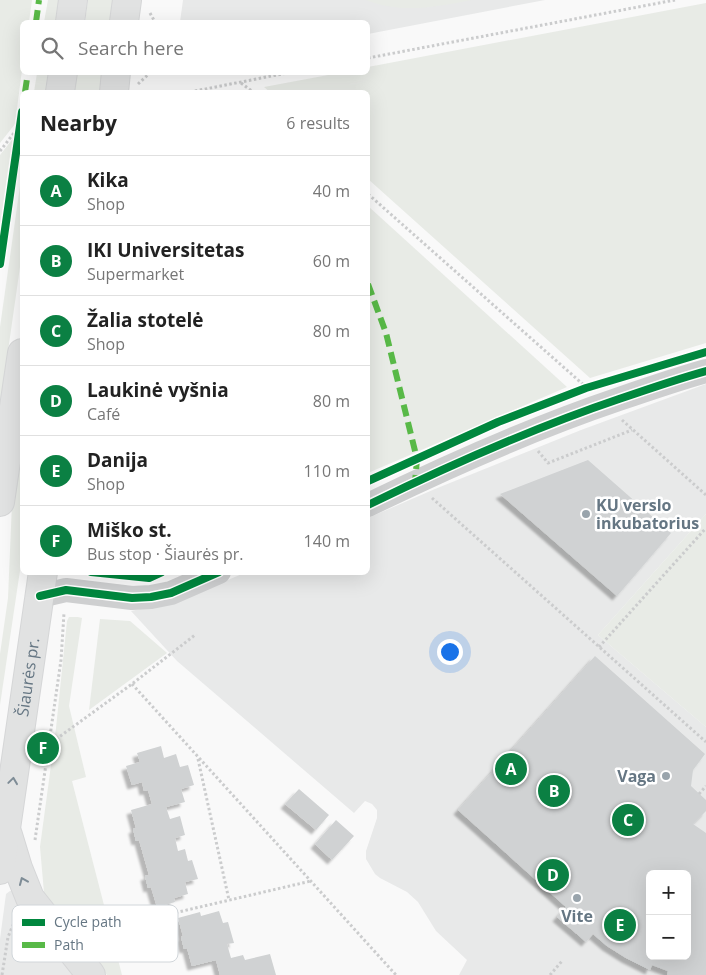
<!DOCTYPE html>
<html lang="en">
<head>
<meta charset="utf-8">
<style>
	:root { --surface:#fff; --page:#f2f2f2; --text:#222; --muted:#767676; --line:#e0e0e0; --accent:#0b8043 }
	body { margin:0; font-family:"Open Sans",sans-serif; background:var(--page); color:var(--text) }
	.controls { position:absolute; right:15px; bottom:15px; display:grid; overflow:hidden; border-radius:8px; box-shadow:0 5px 20px #0002 }
	.controls button { width:45px; height:45px; display:grid; place-items:center; padding:0; border:0; border-bottom:1px solid var(--line); background:var(--surface); color:var(--text); font:25px sans-serif }
	.you { position:absolute; left:449px; top:651px; width:18px; height:18px; margin:-12px; border:4px solid #fff; border-radius:50%; background:#1a73e8; box-shadow:0 0 0 8px #1a73e833 }
	.badge { display:grid; place-items:center; width:32px; height:32px; border-radius:50%; background:var(--accent); color:#fff; font-size:16px; font-weight:700 }
	.pin { position:absolute; translate:-50% -50%; border:2px solid #fff; box-shadow:0 1px 5px #0006 }
	.list { margin:0; padding:0; list-style:none }
	h2 { display:flex; justify-content:space-between; align-items:center; height:65px; margin:0; padding:0 20px; font-size:21px }
	h2 small { font-size:16px; font-weight:400; color:var(--muted) }
	.list li { display:grid; grid-template-columns:32px 1fr auto; gap:15px; align-items:center; box-sizing:border-box; height:70px; padding:0 20px; border-top:1px solid var(--line) }
	.list b { display:block; font-size:19px; white-space:nowrap }
	.list p { margin:0; font-size:16px; white-space:nowrap; color:var(--muted) }
	.list em { font-size:16px; font-style:normal; color:var(--muted) }
	.icon { flex:none; width:28px; height:28px; fill:none; stroke:currentColor; stroke-width:2; stroke-linecap:round; stroke-linejoin:round }
	.map { position:relative; flex:none; width:706px; height:975px; overflow:hidden }
	.search { position:absolute; background:var(--surface); box-shadow:0 5px 20px #0002; left:20px; top:20px; width:350px; height:55px; display:flex; align-items:center; gap:12px; box-sizing:border-box; padding:0 18px; border-radius:8px; color:var(--muted); font-size:19px }
	.panel { position:absolute; background:var(--surface); box-shadow:0 5px 20px #0002; left:20px; top:90px; width:350px; height:485px; border-radius:8px }
	.map>svg:first-child { display:block }
	.built { fill:#e8e9e9; fill-rule:evenodd }
	.green { fill:#e8ebe6 }
	.building { fill:#d0d2d3; fill-rule:evenodd; filter:url(#shadow) }
	.lines { fill:none; stroke-linecap:round; stroke-linejoin:round }
	.primary-casing { stroke:#d5d6d7; stroke-width:30 }
	.path { stroke:#cbcccd; stroke-width:3; stroke-dasharray:2.5 2.5; stroke-linecap:butt }
	.street { stroke:#cecfd0; stroke-width:24 }
	.primary { stroke:#e1e2e2; stroke-width:28 }
	.quiet { stroke:#58b947; stroke-width:6; stroke-dasharray:12 6; stroke-linecap:butt }
	.cycleway-casing { stroke:#fff; stroke-width:11 }
	.cycleway { stroke:#00873e; stroke-width:8 }
	.oneway { stroke:#7e8c96 }
	.poi-dot { fill:#99a4ac; stroke:#fff; stroke-width:2 }
	.labels { text-anchor:middle; dominant-baseline:central; stroke-width:5; stroke-linejoin:round; paint-order:stroke }
	.poi-label { font-size:16px; font-weight:bold; fill:#657683; stroke:#fff; text-anchor:start }
	.street-label { font-size:16px; fill:#657683; stroke:#fff }
	.key { fill:#fff; stroke:#d1d6da; stroke-width:1 }
	.key-label { font-size:14px; fill:#657683 }
</style>
</head>
<body>
<div class="map">
<svg width="706" height="975" viewBox="0 0 706 975">
	<defs>
		<filter id="shadow"><feDropShadow dx="-4.5" dy="4.5" stdDeviation="1" flood-color="#0004"/></filter>
	</defs>
	<rect width="100%" height="100%" fill="#f9f9f9"/>
	<g class="built">
		<polygon points="183,0 545,0 368,34 368,22 180,22"/>
		<path d="M706,384V514L598,635L706,727V975H459L467,960L436,931L418,902L407,892L380,878L375,874L366,859V851L377,818V810L372,804L365,801L354,813L177,661L131,611L182,600L244,573L368,572V518L435,489L581,430ZM650,874H687V956H650Z"/>
		<polygon points="10,891 15,891 79,975 0,975 0,939 6,894"/>
	</g>
	<g class="green">
		<polygon points="0,0 32,0 29,22 22,22 22,70 15,124 0,143"/>
		<polygon points="48,0 59,0 56,22 44,22"/>
		<polygon points="88,0 115,0 111,22 85,22"/>
		<path d="M366,0H472C436,7 401,14 366,0Z"/>
		<polygon points="706,3 706,343 590,378 368,179 368,92 270,92 264,87 339,73 368,72 368,67"/>
		<polygon points="37,73 49,73 46,92 34,92"/>
		<polygon points="77,73 104,73 101,92 74,92"/>
		<polygon points="15,136 0,227 0,155"/>
		<polygon points="22,172 22,253 0,407 0,327"/>
		<polygon points="368,206 567,387 368,473"/>
		<polygon points="22,440 22,557 0,705 0,654 8,598 12,503"/>
		<polygon points="706,514 706,727 598,635"/>
		<polygon points="69,617 78,617 82,618 69,706 86,777 72,781 122,975 107,975 45,904 40,847 56,728 67,621"/>
		<polygon points="100,619 130,621 167,653 89,710"/>
	</g>
	<g class="building">
		<polygon points="588,460 671,533 617,596 500,494"/>
		<path d="M595,656L705,754L693,770L691,786L706,800V811L693,824L706,833V975H667L668,971L652,965L650,970L626,958L607,946L593,934L586,942L557,917L566,907L458,810ZM650,874H687V956H650Z"/>
		<polygon points="161,746 164,758 176,754 180,767 188,765 194,785 181,789 185,802 166,807 170,819 180,816 185,835 175,838 178,851 185,849 188,861 192,860 198,879 185,882 188,894 174,898 175,902 157,907 151,887 148,888 145,876 149,875 139,840 136,841 133,829 136,828 131,810 152,804 148,790 144,791 142,782 132,785 126,766 140,762 137,753"/>
		<polygon points="299,789 329,815 316,830 285,804"/>
		<polygon points="336,820 354,836 332,860 315,844"/>
		<polygon points="219,911 223,923 228,922 234,943 227,944 231,958 243,955 245,960 270,954 276,975 220,975 216,960 192,966 187,948 184,949 181,937 183,936 178,918 200,912 201,916"/>
	</g>
	<g class="lines">
		<defs>
			<g id="primary">
				<polyline points="70,22 73,0"/>
				<polyline points="124,22 127,0"/>
				<polyline points="60,92 63,72"/>
				<polyline points="114,92 116,72"/>
				<polyline points="0,502 22,353"/>
				<polyline points="8,835 18,868 30,898 91,975"/>
				<path id="s1" d="M0,870L43,572"/>
			</g>
		</defs>
		<use href="#primary" class="primary-casing"/>
		<g class="path">
			<polyline points="150,13 155,22"/>
			<polyline points="368,58 675,0"/>
			<polyline points="241,83 253,92"/>
			<polyline points="138,84 151,72"/>
			<polyline points="190,92 292,72"/>
			<polyline points="0,151 21,124"/>
			<polyline points="368,194 586,387"/>
			<polyline points="0,252 2,252"/>
			<polyline points="622,420 706,495"/>
			<polyline points="538,451 548,463 632,430"/>
			<polyline points="432,498 706,742"/>
			<polyline points="599,647 706,528"/>
			<polyline points="132,684 396,975"/>
			<polyline points="48,745 132,684 195,635"/>
			<polyline points="198,759 229,900"/>
			<polyline points="699,794 706,786"/>
			<polyline points="35,840 61,660 64,613"/>
			<polyline points="127,924 311,881"/>
			<polyline points="2,975 8,937 16,918"/>
			<polyline points="550,975 562,961"/>
		</g>
		<g class="street">
			<path d="M368,505C450,465 533,428 619,399C648,389 677,379 706,371"/>
			<polyline points="40,596 66,590 132,598 151,597 171,593 219,572"/>
		</g>
		<use href="#primary" class="primary"/>
		<g class="quiet">
			<polyline points="36,22 39,0"/>
			<polyline points="25,92 28,72"/>
			<polyline points="368,284 386,333 417,459 415,482"/>
		</g>
		<defs>
			<g id="cycleway">
				<polyline points="0,264 22,112"/>
				<polyline points="368,481 498,422 586,388 706,352"/>
				<path d="M368,505C450,465 533,428 619,399C648,389 677,379 706,371"/>
				<polyline points="91,572 149,578 162,572"/>
				<polyline points="40,596 66,590 132,598 151,597 171,593 219,572"/>
			</g>
		</defs>
		<use href="#cycleway" class="cycleway-casing"/>
		<use href="#cycleway" class="cycleway"/>
	</g>
	<defs><path id="oneway-chevron" d="M-2-3.5L2.5 0L-2 3.5" fill="none" stroke-width="1.6" stroke-linecap="round" stroke-linejoin="round" transform="scale(1.25)"/></defs>
	<g class="oneway">
		<use href="#oneway-chevron" transform="translate(13 781) rotate(-82)"/>
		<use href="#oneway-chevron" transform="translate(23 881) rotate(-113)"/>
	</g>
	<g class="poi-dot">
		<circle cx="586" cy="514" r="5"/>
		<circle cx="666" cy="776" r="5"/>
		<circle cx="577" cy="898" r="5"/>
	</g>
	<g class="labels">
		<g class="poi-label">
			<text x="596" y="505">KU verslo<tspan x="596" dy="18">inkubatorius</tspan></text>
			<text x="656" y="776" text-anchor="end">Vaga</text>
			<text x="577" y="916" text-anchor="middle">Vite</text>
		</g>
		<g class="street-label">
			<text stroke="none"><textPath href="#s1" startOffset="195">Šiaurės pr.</textPath></text>
		</g>
	</g>
	<rect x="12" y="905" width="166" height="57" rx="8" class="key"/>
	<rect x="22" y="919" width="23" height="7" fill="#00873e"/>
	<rect x="22" y="942" width="23" height="6" fill="#58b947"/>
	<g class="key-label">
		<text x="54" y="927">Cycle path</text>
		<text x="54" y="950">Path</text>
	</g>
</svg>
<div class="controls">
<button>+</button>
<button>−</button>
</div>
<div class="you"></div>
<div class="pin badge" style="left:511px;top:769px">A</div>
<div class="pin badge" style="left:554px;top:791px">B</div>
<div class="pin badge" style="left:628px;top:820px">C</div>
<div class="pin badge" style="left:553px;top:875px">D</div>
<div class="pin badge" style="left:620px;top:925px">E</div>
<div class="pin badge" style="left:43px;top:748px">F</div>
<div class="search"><svg class="icon" aria-label="search" viewBox="0 0 24 24"><circle cx="10" cy="10" r="6"/><path d="M15 15l6 6"/></svg>Search here</div>
<section class="panel">
<h2>Nearby<small>6 results</small></h2>
<ul class="list">
<li><span class="badge">A</span><div><b>Kika</b><p>Shop</p></div><em>40 m</em></li>
<li><span class="badge">B</span><div><b>IKI Universitetas</b><p>Supermarket</p></div><em>60 m</em></li>
<li><span class="badge">C</span><div><b>Žalia stotelė</b><p>Shop</p></div><em>80 m</em></li>
<li><span class="badge">D</span><div><b>Laukinė vyšnia</b><p>Café</p></div><em>80 m</em></li>
<li><span class="badge">E</span><div><b>Danija</b><p>Shop</p></div><em>110 m</em></li>
<li><span class="badge">F</span><div><b>Miško st.</b><p>Bus stop · Šiaurės pr.</p></div><em>140 m</em></li>
</ul>
</section>
</div>
</body>
</html>
